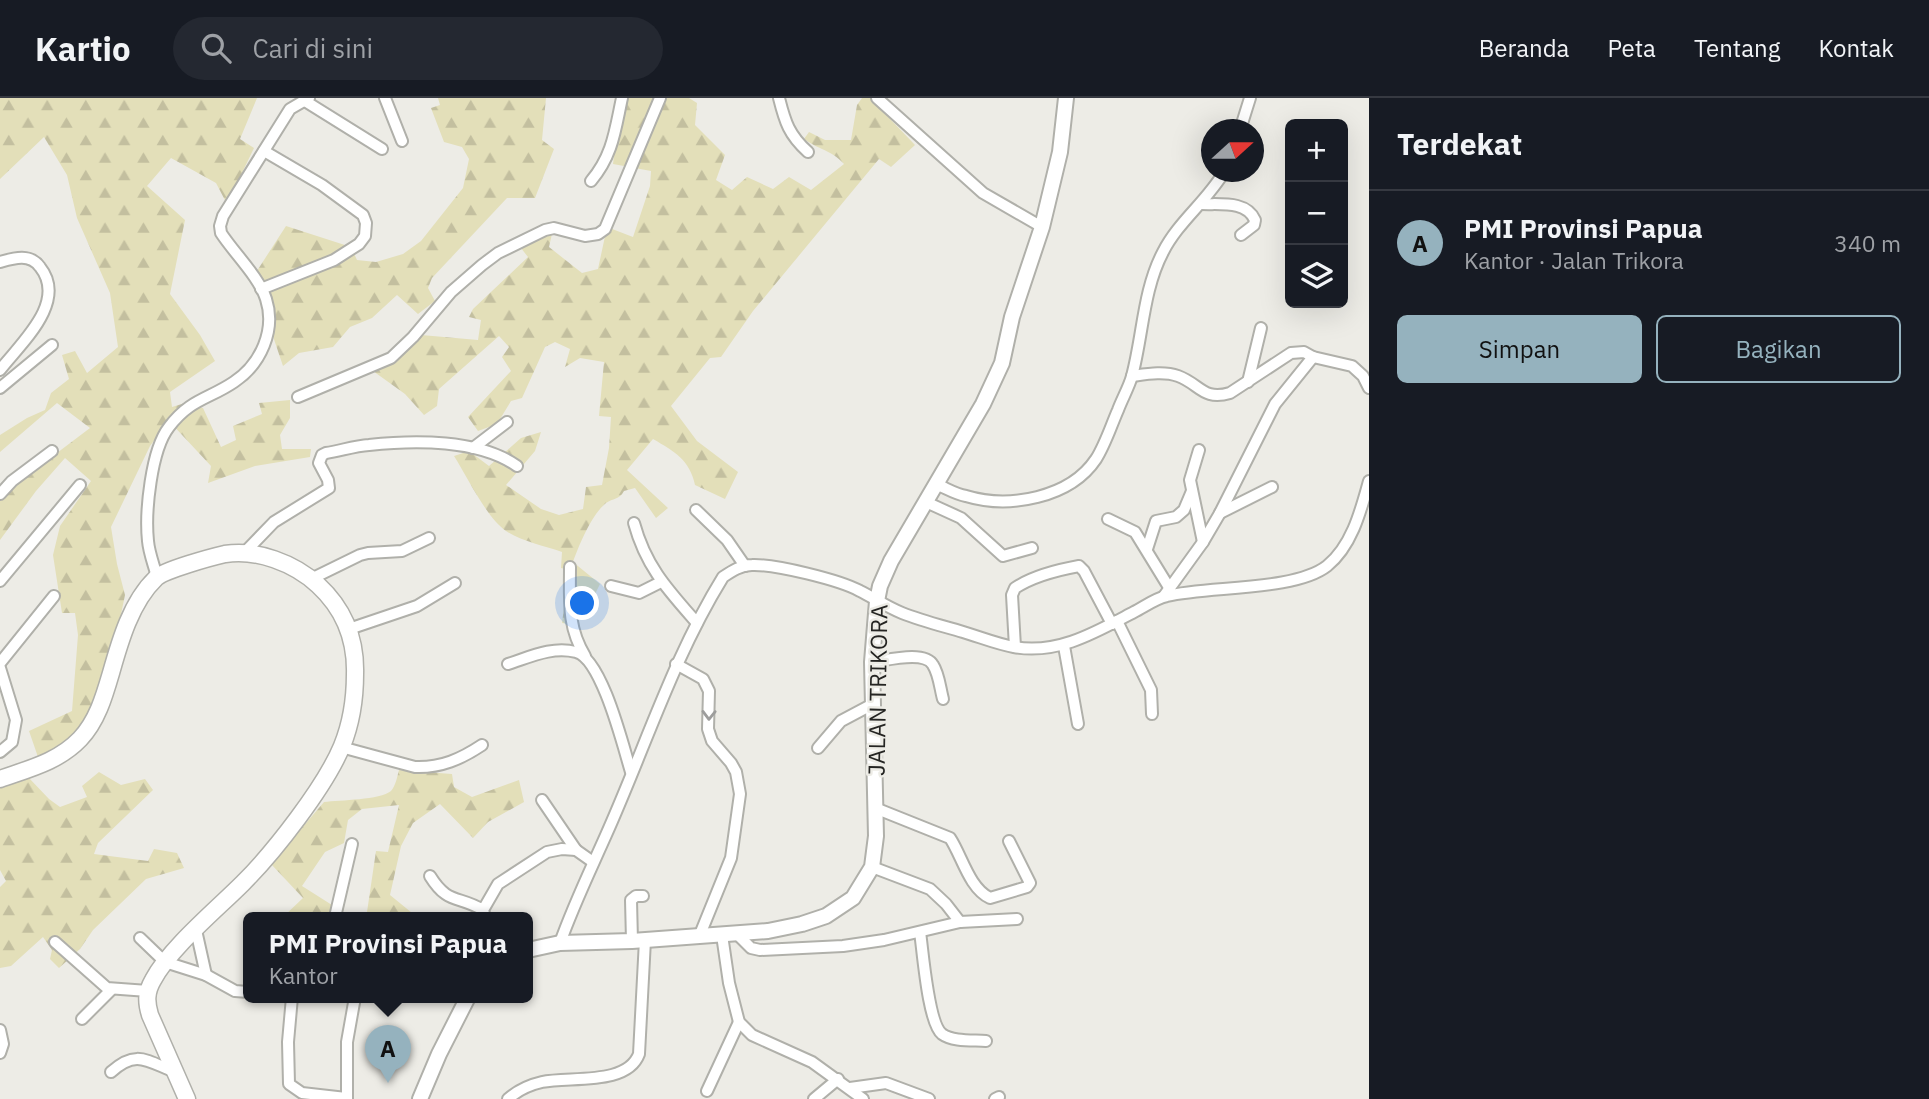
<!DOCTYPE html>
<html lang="id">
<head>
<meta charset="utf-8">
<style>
	:root { --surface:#171b24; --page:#242831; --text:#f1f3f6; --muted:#9ea1a6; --line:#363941; --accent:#95b2be }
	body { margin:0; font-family:"IBM Plex Sans",sans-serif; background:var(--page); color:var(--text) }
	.controls { position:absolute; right:21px; top:21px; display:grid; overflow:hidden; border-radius:10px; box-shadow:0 7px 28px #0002 }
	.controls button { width:63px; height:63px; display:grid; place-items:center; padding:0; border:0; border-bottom:2px solid var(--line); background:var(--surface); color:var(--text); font:35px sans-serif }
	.compass { position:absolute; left:1201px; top:21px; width:63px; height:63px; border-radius:50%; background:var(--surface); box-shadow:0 7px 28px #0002; rotate:69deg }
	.you { position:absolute; left:583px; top:506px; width:24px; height:24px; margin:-18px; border:5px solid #fff; border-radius:50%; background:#1a73e8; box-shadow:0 0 0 10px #1a73e833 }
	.badge { display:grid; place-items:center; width:46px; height:46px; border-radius:50%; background:var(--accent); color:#111; font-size:23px; font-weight:700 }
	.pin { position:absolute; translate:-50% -58px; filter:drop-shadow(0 2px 4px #0008) }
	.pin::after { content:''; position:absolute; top:37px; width:24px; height:21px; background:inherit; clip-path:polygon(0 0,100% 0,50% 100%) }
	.popup { position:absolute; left:243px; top:814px; width:290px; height:91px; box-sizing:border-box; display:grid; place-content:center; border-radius:10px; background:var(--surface); filter:drop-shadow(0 2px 5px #0005); font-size:23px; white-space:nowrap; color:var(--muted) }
	.popup b { font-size:26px; color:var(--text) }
	.popup::after { content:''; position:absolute; left:50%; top:100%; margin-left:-14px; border:14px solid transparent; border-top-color:var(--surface) }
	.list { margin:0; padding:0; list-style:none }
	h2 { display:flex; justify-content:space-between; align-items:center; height:91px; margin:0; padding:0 28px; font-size:30px }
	h2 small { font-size:23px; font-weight:400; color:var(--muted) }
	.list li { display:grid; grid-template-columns:46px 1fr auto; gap:21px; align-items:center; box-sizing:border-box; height:105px; padding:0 28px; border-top:2px solid var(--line) }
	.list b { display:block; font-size:26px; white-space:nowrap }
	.list p { margin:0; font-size:23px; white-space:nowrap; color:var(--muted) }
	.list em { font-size:23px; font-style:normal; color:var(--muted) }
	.actions { display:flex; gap:14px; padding:21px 28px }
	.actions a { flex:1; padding:16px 0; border:2px solid var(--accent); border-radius:10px; text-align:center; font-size:24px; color:var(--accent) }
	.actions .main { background:var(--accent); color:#111 }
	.icon { flex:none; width:38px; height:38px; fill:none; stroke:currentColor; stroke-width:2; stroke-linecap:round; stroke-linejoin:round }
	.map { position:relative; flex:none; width:1369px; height:1001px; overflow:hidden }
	header { display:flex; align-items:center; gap:42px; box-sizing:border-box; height:98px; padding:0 35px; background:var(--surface); border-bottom:2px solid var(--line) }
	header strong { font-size:33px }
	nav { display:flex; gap:38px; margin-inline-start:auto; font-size:24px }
	.search { width:490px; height:63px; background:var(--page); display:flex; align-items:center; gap:18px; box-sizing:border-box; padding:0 24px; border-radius:38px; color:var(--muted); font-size:26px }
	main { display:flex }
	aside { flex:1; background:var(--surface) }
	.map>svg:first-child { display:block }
	.forest { fill:url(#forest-firs) }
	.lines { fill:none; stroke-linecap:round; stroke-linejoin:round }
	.minor-casing { stroke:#b0b0aa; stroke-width:14 }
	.tertiary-casing { stroke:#b0b0aa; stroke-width:18 }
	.secondary-casing { stroke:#b0b0aa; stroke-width:19 }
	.minor { stroke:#fff; stroke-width:10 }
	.tertiary { stroke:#fff; stroke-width:14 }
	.secondary { stroke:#fff; stroke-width:16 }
	.oneway { stroke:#9d9d9c }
	.labels { text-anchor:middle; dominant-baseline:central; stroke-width:5; stroke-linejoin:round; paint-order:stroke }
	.street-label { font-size:23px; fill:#252523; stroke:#edece6 }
</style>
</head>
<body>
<header>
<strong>Kartio</strong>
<div class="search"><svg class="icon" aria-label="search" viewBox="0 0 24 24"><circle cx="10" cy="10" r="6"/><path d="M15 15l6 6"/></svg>Cari di sini</div>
<nav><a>Beranda</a><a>Peta</a><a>Tentang</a><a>Kontak</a></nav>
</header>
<main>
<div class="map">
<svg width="1369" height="1001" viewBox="0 0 1369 1001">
	<defs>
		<pattern id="forest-firs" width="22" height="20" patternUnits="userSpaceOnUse" patternTransform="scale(1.75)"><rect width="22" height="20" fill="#e3dfb9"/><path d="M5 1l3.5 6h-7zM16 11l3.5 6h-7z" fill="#c3bf9f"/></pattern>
	</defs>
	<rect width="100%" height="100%" fill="#edece6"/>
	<g class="forest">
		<polygon points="0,0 257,0 240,41 254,50 227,106 216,85 171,60 147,88 185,122 170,196 200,237 215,263 170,294 172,309 185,305 203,310 221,349 236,342 233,328 262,316 259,305 290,302 290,320 280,337 282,351 311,351 310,359 255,368 208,385 211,368 169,323 150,348 111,429 117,466 125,497 119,526 87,619 77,636 58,649 38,659 29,633 72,613 78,537 75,515 62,515 53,457 60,428 91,383 65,360 36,393 0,442 0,398 90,330 57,305 0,354 0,337 27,320 45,312 51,295 69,281 62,257 75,253 87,275 118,249 110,195 77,120 67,77 44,39 0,81"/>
		<polygon points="438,0 546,0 542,42 554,51 535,100 507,100 432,180 428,190 435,203 418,216 397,197 372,220 350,229 333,249 299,255 283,268 253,179 286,128 351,149 357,162 376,164 403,156 421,143 463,90 469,61 462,49 444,44 431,10 440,7"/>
		<path d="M621,0H689L697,5L695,27L725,57L716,82L732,92L747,79L773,91L789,79L811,92L844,66C830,51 819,52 804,41L809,34L825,42H851L857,7L862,0H870L915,47L891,69L879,61L753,213L721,259L710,260L671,308L697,343L738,374L725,401L695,387C689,361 675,354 653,341L627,372L668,410L656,420L635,390L624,393C619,402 613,400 606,405C592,416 579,447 573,464L600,486L594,498L585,492L574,527L562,525L569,472L561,470L562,454C545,448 521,443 506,433C486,419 468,380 454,358L469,353L489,368L521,340L541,334L535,353L506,387L541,411L559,417L583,411L586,389L602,387L609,350L611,319L599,318L604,264L580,260L565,269L570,251L555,244L545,249L522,300L511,303L497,326L478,333L468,319L511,273L502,259L509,249L499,238L439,291L437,308L424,317L405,296L373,273L375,264L397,248L410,236L478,242L481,222L469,219L473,211L528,159L517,145L540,128L554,127L549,149L582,175L598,171L607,129L633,139L650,88L651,73L613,66Z"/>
		<path d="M399,672L452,676L454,689L472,699L519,682L524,704L488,724L473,740L440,706L413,725L401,748L390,797L417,819H395L367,814L376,753L388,754L399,707L362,711L348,722L344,745L325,754L302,788L332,807L330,819H283L303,800L271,766L324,704C340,702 380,702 391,693C396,687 397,679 399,672Z"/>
		<polygon points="10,674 29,680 49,701 60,709 87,699 82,688 99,674 121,687 145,681 153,692 98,745 94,756 148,763 154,751 177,755 184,770 146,781 93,832 80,851 59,870 50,861 52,852 43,839 11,868 0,870 0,789 6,783 0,772 0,677"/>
	</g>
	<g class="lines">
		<defs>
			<g id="minor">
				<polyline points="385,0 402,43"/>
				<path d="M779,0C785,24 789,37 808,54"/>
				<polyline points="877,0 983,95 1042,129"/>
				<polyline points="305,3 382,51"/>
				<polyline points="1240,32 1250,0"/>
				<path d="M591,83C613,57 615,32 622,0"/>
				<path d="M1201,106C1219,107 1246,102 1255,122L1254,127L1241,137"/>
				<path d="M0,164C14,160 30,155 40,169C68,204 21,245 0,272"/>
				<polyline points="261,191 334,162 359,146 365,138 366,125 363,117 322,87 264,53"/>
				<path d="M1132,278C1147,276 1164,273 1178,278C1200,286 1203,303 1230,295L1291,255L1304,254L1313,259L1352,268L1363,278L1369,290"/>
				<polyline points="1248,284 1261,230"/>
				<polyline points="0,290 52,247"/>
				<polyline points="298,299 391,260 413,239 451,194 482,167 498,155 545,132 554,130 585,138 598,136 605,131 660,0"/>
				<polyline points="473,350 507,324"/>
				<polyline points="1199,352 1190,382 1203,444"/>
				<path d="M936,386C946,390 955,396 966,398C1009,411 1070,400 1096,361C1105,347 1111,328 1118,312C1122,301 1129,289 1132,278C1143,237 1143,192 1163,154C1178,124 1207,103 1224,74"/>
				<polyline points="0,396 12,383 52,353"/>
				<polyline points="926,404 961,420 1003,458 1032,450"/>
				<polyline points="696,412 727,442 745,468"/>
				<polyline points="1220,415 1272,389"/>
				<polyline points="1108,421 1135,434 1170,491"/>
				<path d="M634,425C646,469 668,492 697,525"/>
				<polyline points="1147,451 1156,423 1176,419 1184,412 1192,393"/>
				<path d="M245,454L274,424L329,390L328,382L319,365L322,357L326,355C340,353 354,348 369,347C414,342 479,341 517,368"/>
				<path d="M570,469C570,503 567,528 585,558"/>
				<path d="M157,479C154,467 149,455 148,443C145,414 151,352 169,329C190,301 209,301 234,284C261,266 276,232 266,201C259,179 234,155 221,135L220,128L223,118L290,11L309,0"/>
				<polyline points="311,481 360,457 368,455 402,453 429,440"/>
				<polyline points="0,483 80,387"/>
				<polyline points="611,488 639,495 661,484"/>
				<polyline points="1164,498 1203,444 1220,415 1275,306 1313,259"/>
				<polyline points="1117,523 1151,592 1152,616"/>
				<polyline points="349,531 417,508 455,485"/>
				<polyline points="1064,548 1078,626"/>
				<path d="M1015,549L1012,497L1015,490C1033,478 1057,472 1079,468L1084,473L1112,526"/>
				<path d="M872,564C888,562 925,552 933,567C939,576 940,590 943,601"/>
				<polyline points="0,565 54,498"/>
				<path d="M508,566C530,559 552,548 576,554C602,561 623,648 631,674"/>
				<polyline points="676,566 703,581 709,593 708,631 712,643 731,665 736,674 740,696 731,760 699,839"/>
				<polyline points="0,570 16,622 12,644 0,654"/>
				<path d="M341,649L415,669C441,670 461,661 482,647"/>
				<polyline points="818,650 841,623 873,606"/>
				<polyline points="542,702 576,752"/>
				<path d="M875,710L950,740C962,758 969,790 990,800L1027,789L1030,785L1009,743"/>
				<polyline points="872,769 930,791 946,806 960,824"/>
				<path d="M430,778C448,807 458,797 483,812"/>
				<polyline points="335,819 352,746"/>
				<polyline points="485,819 483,812 498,786 547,754 562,751 576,752 593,764"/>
				<polyline points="196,832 206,877"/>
				<path d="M920,834C923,854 928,925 942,936C953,944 973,942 986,943"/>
				<polyline points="737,836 751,850 760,852 843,848 884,842 960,824 1017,821"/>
				<polyline points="722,837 729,885 739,924 752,937 812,964 863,1001"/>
				<polyline points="140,840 165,864 206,877 235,893 248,894"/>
				<polyline points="632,843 631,802 636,798 643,798"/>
				<polyline points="55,844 107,890 148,893"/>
				<path d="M560,845C573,808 590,773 606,737C645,650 673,560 723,479C732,473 741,467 752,467C775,466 840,482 860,493C874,500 887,509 902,515C922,523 943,528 963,534C980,539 997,546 1014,549C1058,557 1096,534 1134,514C1144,509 1156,500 1167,498C1209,488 1295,493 1327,468C1352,448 1361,412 1369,383"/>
				<polyline points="292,899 288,944 289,986 302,995 346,1000"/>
				<polyline points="82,921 111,892"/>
				<polyline points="0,932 3,946 0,955"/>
				<path d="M111,974C136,951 147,963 175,974"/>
				<polyline points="850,990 886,985 929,1001"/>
				<polyline points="707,993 739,924"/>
				<polyline points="347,1001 347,944 355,899"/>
				<path d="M508,1001C518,992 529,987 542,984C570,978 627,988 639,956L645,842"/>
				<polyline points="814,1001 838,981"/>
				<polyline points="995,1001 999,999"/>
			</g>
			<g id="tertiary">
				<polyline points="528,852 560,845 632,843 768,833 802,826 826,818 853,800 872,769 876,738 872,564 877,503 880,488 891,463 983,306 1002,265 1012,219 1042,129 1060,54 1066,0"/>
				<polyline points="420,1001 439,956 468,899"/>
			</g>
			<path id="secondary" d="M0,681C28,671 58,664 80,641C97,623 104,599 111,575C120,543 131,504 156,480C164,472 212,459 225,456C257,451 294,465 318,487C344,511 356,540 355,576C355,600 351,626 342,648C325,689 274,754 243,785C216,812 170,850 153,882C146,894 146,904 150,917L187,1001"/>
		</defs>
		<use href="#minor" class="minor-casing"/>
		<use href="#tertiary" class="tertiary-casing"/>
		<use href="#secondary" class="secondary-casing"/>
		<use href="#minor" class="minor"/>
		<use href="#tertiary" class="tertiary"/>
		<use href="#secondary" class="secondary"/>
	</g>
	<defs><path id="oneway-chevron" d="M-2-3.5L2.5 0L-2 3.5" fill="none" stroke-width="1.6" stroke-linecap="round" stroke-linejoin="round" transform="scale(1.75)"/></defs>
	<use class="oneway" href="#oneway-chevron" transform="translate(709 617) rotate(91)"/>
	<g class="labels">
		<g class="street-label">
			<text transform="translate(877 592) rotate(-89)">JALAN TRIKORA</text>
		</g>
	</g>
</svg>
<div class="controls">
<button>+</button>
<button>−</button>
<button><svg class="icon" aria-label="layers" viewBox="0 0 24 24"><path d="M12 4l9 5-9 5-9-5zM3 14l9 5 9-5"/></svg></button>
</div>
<svg class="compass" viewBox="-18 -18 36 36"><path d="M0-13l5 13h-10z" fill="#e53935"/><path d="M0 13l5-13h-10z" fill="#9ea1a6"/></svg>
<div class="you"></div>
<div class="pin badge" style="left:388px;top:985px">A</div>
<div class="popup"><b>PMI Provinsi Papua</b>Kantor</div>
</div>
<aside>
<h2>Terdekat<small></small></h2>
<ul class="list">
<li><span class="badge">A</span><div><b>PMI Provinsi Papua</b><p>Kantor · Jalan Trikora</p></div><em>340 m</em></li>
</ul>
<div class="actions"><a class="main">Simpan</a><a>Bagikan</a></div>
</aside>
</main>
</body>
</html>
